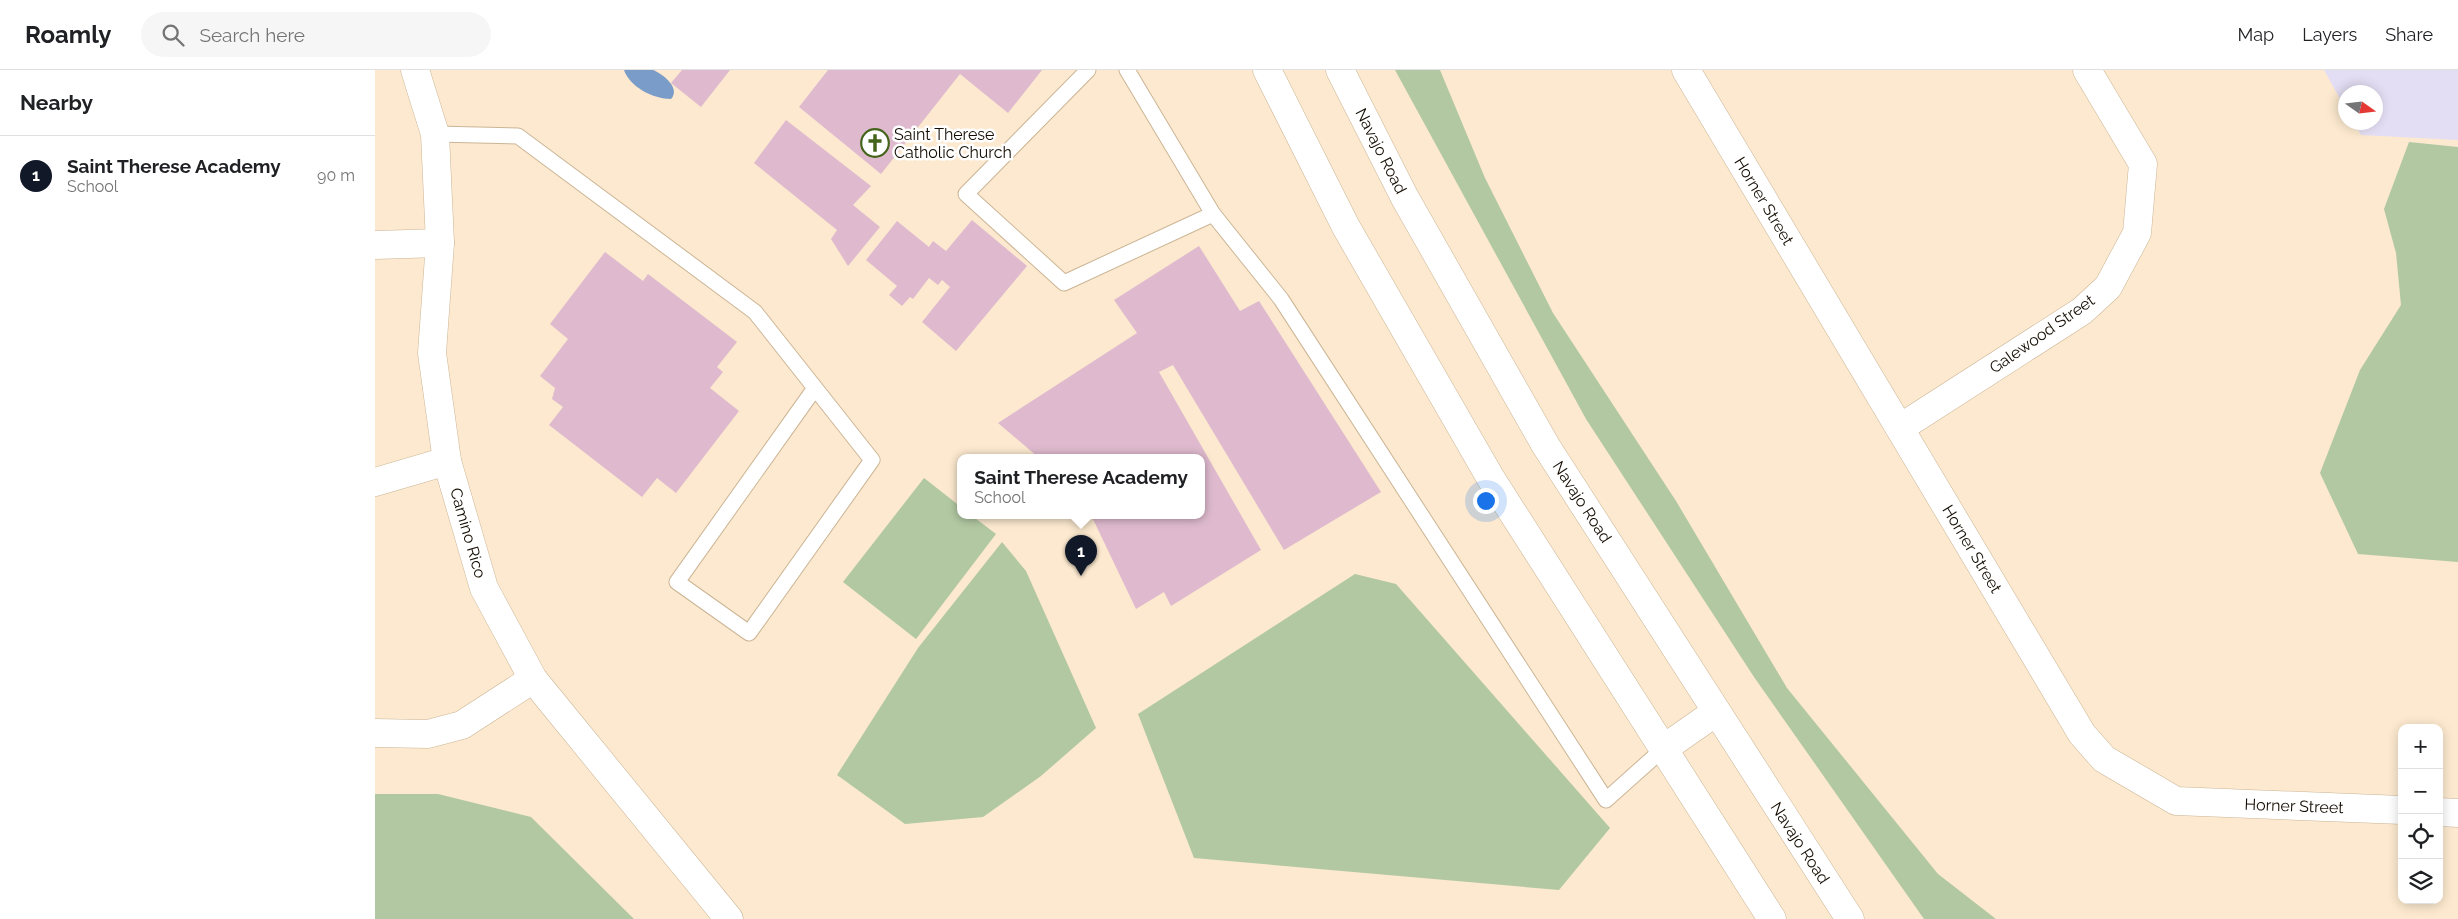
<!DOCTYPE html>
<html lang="en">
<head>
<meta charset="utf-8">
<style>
	:root { --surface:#fff; --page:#f6f6f6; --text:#202124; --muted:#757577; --line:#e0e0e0; --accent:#111827 }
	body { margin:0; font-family:Raleway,sans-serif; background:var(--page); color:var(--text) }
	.controls { position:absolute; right:15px; bottom:15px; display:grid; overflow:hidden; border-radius:10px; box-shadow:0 2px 12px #0003 }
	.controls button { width:45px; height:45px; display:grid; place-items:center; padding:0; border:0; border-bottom:1px solid var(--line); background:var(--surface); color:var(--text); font:25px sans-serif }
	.compass { position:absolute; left:1963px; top:15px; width:45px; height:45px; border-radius:50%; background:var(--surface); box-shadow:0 2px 12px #0003; rotate:104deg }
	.you { position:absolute; left:1110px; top:430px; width:18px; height:18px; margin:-12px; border:4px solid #fff; border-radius:50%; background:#1a73e8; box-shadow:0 0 0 8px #1a73e833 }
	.badge { display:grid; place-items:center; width:32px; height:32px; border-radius:50%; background:var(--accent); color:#fff; font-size:16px; font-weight:700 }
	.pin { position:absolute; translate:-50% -41px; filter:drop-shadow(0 1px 2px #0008) }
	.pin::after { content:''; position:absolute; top:26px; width:18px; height:15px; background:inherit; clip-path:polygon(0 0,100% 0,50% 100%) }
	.popup { position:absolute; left:582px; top:384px; width:248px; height:65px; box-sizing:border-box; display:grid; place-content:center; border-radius:10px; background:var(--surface); filter:drop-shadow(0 1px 4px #0005); font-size:16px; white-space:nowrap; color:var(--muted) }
	.popup b { font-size:19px; color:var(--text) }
	.popup::after { content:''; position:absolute; left:50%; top:100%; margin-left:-10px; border:10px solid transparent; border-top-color:var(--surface) }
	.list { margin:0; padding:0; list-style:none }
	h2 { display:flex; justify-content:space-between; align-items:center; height:65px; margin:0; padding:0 20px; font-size:21px }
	h2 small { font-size:16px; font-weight:400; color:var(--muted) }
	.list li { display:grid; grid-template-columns:32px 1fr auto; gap:15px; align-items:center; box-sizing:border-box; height:80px; padding:0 20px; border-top:1px solid var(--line) }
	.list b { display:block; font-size:19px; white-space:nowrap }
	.list p { margin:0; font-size:16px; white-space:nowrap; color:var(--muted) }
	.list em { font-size:16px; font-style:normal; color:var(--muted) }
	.icon { flex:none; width:28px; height:28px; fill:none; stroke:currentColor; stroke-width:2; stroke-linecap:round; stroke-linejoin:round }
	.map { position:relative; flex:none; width:2083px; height:849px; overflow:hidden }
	header { display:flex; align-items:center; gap:30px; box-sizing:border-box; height:70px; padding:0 25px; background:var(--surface); border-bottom:1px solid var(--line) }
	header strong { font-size:24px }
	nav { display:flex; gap:28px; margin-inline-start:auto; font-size:18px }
	.search { width:350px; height:45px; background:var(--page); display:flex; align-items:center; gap:12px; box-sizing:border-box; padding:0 18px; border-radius:28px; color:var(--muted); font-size:19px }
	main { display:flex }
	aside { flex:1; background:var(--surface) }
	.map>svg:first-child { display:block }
	.education { fill:#e4def4 }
	.green { fill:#b1c8a2 }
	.water { fill:#7a9cc9 }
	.building { fill:#dfbace }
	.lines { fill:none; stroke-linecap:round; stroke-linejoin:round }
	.lane-casing { stroke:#cbb595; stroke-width:17 }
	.street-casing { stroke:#cbb595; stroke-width:29 }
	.secondary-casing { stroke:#cbb595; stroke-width:29 }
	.primary-casing { stroke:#cbb595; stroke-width:29 }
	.lane { stroke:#fff; stroke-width:15 }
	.street { stroke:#fff; stroke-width:28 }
	.secondary { stroke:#fff; stroke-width:28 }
	.primary { stroke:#fff; stroke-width:28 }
	.labels { text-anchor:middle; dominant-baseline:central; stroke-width:5; stroke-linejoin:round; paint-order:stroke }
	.poi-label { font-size:16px; fill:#150d03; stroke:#fff; text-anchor:start }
	.street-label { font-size:16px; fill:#150d03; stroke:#fff }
</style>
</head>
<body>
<header>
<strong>Roamly</strong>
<div class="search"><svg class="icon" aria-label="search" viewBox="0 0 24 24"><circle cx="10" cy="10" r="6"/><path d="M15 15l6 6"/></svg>Search here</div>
<nav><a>Map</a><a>Layers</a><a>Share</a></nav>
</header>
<main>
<aside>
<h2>Nearby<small></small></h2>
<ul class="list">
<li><span class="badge">1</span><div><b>Saint Therese Academy</b><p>School</p></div><em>90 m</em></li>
</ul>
</aside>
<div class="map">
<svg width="2083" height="849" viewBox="0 0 2083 849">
	<rect width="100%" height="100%" fill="#fce9cf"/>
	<polygon class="education" points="1949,0 2083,0 2083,70 1986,65 1979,53 2000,52 2000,22 1970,22 1970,38"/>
	<g class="green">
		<polygon points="1020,0 1065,0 1110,108 1178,243 1301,431 1412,618 1563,804 1621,849 1549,849 1379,607 1211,349"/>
		<polygon points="2034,72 2083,77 2083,492 1983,484 1945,403 1985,300 2026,235 2021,183 2009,139"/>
		<polygon points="549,408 586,437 586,445 596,445 621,464 541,569 468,512"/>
		<polygon points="627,472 651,501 721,658 666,706 608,747 530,754 462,705 543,578"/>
		<polygon points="980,504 1021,514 1235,758 1184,820 819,788 763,644"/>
		<polygon points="0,724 63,724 156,747 259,849 0,849"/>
	</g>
	<path class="water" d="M249,0C257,0 271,0 278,0C288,4 306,18 296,29C278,29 255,17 249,0Z"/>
	<g class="building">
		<polygon points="307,0 355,0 326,37 296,13"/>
		<polygon points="453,0 667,0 633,43 585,4 506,104 424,37"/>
		<polygon points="411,50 496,116 478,135 505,157 473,196 456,169 462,160 379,93"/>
		<polygon points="597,150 652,196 581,281 547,252 575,217 567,210 563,215 554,208 538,229 535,227 527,236 514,225 522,216 491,190 522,151 554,177 558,171 571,181"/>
		<polygon points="824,176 865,241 884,231 1006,422 909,480 798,295 784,302 886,480 796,536 789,522 761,539 716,445 826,445 826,387 663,387 623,353 762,263 739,230"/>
		<polygon points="230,182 268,211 273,204 362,272 342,297 348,302 335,318 364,341 301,423 282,408 267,427 174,355 188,337 177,329 180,318 165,306 193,269 175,254"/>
	</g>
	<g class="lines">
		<defs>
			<g id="lane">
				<polyline points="713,0 591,124 689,213 838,144"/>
				<polyline points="752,0 838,144 906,229 1231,730 1288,679"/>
				<polyline points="60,64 143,66 380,242 497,390 374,563 302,512 440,318"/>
			</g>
			<g id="street">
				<polyline points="1311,0 1707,664 1729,689 1801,731 2027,740"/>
				<polyline points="0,175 65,173"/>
				<polyline points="1525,358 1707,241 1733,217 1762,163 1768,94 1712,0"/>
				<polyline points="0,412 72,391"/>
				<polyline points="0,663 53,664 87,655 158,609"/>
				<polyline points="2064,742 2083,743"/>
			</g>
			<polyline id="secondary" points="40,0 60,64 65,173 57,283 72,391 109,518 158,609 354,849"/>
			<g id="primary">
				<polyline points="892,0 971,157 1115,407 1397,849"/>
				<polyline points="965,0 1030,128 1171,376 1475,849"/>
				<polyline points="1288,679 1341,642"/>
			</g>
		</defs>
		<use href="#lane" class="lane-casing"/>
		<use href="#street" class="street-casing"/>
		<use href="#secondary" class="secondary-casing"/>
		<use href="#primary" class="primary-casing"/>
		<use href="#lane" class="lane"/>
		<use href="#street" class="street"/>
		<use href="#secondary" class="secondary"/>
		<use href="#primary" class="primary"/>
	</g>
	<defs>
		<symbol id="church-ring" viewBox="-11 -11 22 22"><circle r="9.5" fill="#fff" stroke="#43641a" stroke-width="1.5"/><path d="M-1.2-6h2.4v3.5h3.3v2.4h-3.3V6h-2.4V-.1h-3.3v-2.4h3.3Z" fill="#43641a"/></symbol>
	</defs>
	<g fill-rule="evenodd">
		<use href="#church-ring" x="484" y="57" width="32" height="32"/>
	</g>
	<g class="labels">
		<g class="poi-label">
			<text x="519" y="64">Saint Therese<tspan x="519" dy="18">Catholic Church</tspan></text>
		</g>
		<g class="street-label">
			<text transform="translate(1006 81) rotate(63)">Navajo Road</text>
			<text transform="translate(1389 131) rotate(59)">Horner Street</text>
			<text transform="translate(1667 264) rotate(-35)">Galewood Street</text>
			<text transform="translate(1207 432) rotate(57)">Navajo Road</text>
			<text transform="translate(93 463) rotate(74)">Camino Rico</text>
			<text transform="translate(1597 479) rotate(59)">Horner Street</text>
			<text transform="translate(1919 736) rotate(2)">Horner Street</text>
			<text transform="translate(1425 773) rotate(57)">Navajo Road</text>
		</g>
	</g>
</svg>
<div class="controls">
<button>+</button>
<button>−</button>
<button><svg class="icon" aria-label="locate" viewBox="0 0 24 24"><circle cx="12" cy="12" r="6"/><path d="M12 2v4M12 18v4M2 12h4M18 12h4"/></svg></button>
<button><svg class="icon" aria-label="layers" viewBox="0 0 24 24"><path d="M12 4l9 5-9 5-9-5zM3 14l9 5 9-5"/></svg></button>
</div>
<svg class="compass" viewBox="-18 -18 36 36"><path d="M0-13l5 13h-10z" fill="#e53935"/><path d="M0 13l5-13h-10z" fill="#757577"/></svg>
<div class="you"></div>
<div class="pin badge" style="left:706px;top:506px">1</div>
<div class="popup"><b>Saint Therese Academy</b>School</div>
</div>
</main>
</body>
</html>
